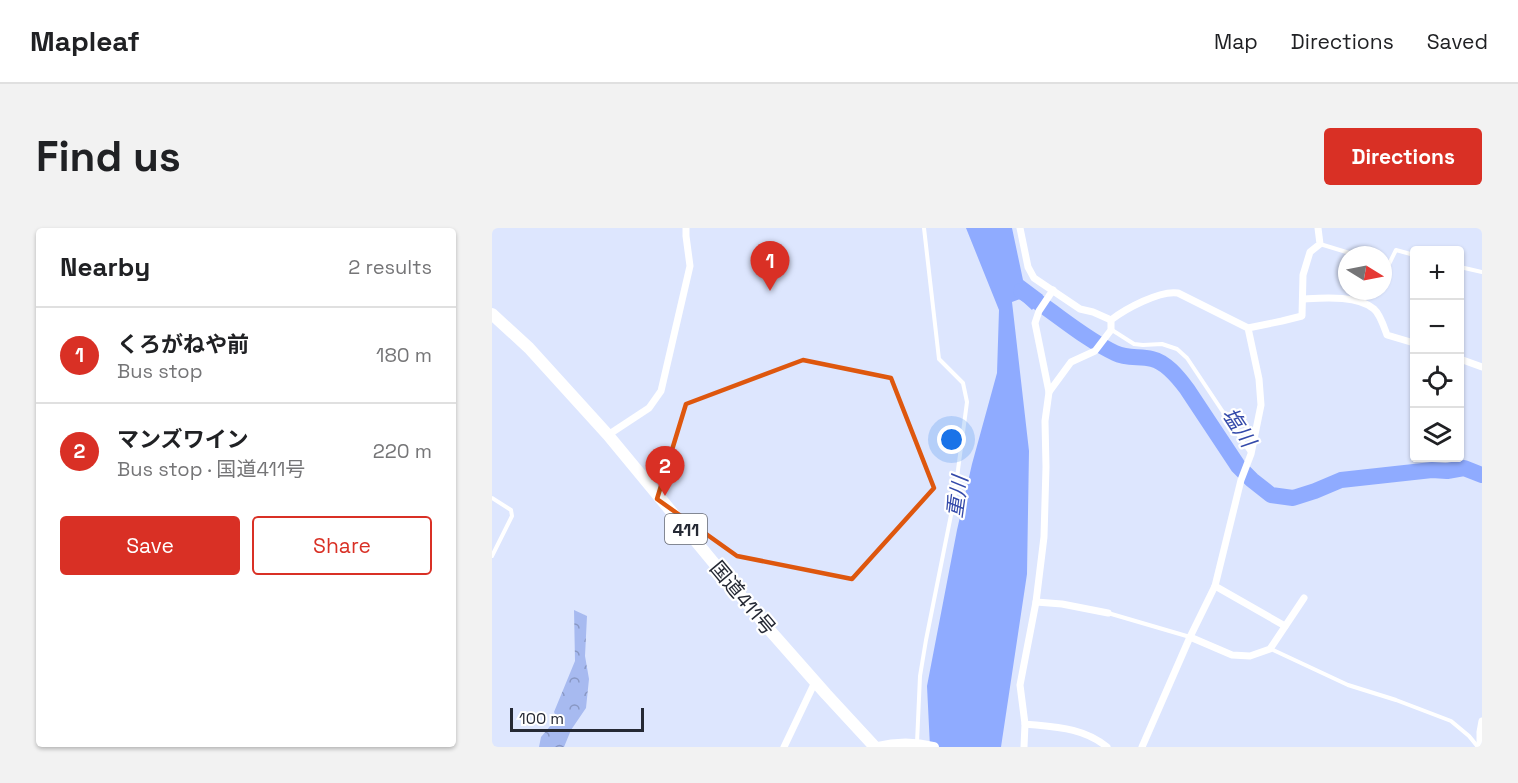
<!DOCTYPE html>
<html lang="en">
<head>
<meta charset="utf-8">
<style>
	:root { --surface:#fff; --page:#f2f2f2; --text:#202124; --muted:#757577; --line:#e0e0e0; --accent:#d93025 }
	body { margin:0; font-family:"Space Grotesk","Noto Sans JP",sans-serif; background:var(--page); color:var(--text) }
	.controls { position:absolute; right:18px; top:18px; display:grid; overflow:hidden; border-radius:6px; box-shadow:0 2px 4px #0004 }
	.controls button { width:54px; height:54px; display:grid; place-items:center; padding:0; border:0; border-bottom:2px solid var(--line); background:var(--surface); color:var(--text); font:30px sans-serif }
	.compass { position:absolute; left:846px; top:18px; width:54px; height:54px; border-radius:50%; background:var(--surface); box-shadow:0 2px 4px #0004; rotate:100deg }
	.scale { position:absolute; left:18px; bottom:15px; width:134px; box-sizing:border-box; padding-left:6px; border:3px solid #252934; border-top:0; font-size:16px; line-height:21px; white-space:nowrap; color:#252934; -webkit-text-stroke:4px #fff; paint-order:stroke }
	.you { position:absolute; left:460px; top:212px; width:21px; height:21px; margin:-15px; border:4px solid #fff; border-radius:50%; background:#1a73e8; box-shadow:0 0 0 9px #1a73e833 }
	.badge { display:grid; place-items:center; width:39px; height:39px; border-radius:50%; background:var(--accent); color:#fff; font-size:20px; font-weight:700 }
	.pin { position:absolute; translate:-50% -50px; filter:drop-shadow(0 2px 3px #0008) }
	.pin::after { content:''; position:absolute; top:32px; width:21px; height:18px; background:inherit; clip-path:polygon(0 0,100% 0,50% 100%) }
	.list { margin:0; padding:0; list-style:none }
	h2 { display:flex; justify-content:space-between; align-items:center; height:78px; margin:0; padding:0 24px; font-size:26px }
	h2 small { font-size:20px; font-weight:400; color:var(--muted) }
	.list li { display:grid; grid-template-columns:39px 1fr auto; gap:18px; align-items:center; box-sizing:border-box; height:96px; padding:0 24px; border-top:2px solid var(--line) }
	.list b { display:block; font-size:22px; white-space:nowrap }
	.list p { margin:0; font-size:20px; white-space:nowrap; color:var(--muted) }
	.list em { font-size:20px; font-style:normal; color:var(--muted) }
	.actions { display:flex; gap:12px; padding:18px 24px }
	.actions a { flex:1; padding:14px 0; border:2px solid var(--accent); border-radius:6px; text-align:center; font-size:21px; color:var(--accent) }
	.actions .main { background:var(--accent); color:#fff }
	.icon { flex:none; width:33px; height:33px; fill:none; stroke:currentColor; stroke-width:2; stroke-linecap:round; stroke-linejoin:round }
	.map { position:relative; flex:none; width:990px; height:519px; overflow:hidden; border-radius:6px }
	header { display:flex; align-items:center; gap:36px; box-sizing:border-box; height:84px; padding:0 30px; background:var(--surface); border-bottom:2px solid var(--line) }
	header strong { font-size:28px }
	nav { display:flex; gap:33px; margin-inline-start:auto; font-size:21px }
	.intro { display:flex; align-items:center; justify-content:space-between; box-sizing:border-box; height:144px; padding:0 36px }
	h1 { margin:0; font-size:42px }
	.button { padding:15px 27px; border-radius:6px; background:var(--accent); color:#fff; font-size:21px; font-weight:700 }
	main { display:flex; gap:36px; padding:0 36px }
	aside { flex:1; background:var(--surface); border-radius:6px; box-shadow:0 2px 4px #0004 }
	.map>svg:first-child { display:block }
	.forest { fill:url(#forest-crowns) }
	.water { fill:#8fabff }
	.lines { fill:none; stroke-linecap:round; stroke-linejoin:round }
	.river { stroke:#8fabff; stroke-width:16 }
	.service { stroke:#fff; stroke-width:4 }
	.minor { stroke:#fff; stroke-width:7 }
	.primary { stroke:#fff; stroke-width:10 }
	.trunk { stroke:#fff; stroke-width:12 }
	.marked { fill:none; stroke:#de570e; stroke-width:4.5; stroke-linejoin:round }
	.labels { text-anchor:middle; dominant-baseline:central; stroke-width:4.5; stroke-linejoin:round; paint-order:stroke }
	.shield { fill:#fff; stroke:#666971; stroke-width:1.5 }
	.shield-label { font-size:18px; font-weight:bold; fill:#252934 }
	.street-label { font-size:20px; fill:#252934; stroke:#fff }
	.water-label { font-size:21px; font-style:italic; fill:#344aaa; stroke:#fff }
</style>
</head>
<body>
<header>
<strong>Mapleaf</strong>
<nav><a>Map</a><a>Directions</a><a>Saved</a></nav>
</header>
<div class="intro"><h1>Find us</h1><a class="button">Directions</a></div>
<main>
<aside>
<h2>Nearby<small>2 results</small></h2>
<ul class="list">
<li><span class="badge">1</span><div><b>くろがねや前</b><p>Bus stop</p></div><em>180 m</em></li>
<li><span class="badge">2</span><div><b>マンズワイン</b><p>Bus stop · 国道411号</p></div><em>220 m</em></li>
</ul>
<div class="actions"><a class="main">Save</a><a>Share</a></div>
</aside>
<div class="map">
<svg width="990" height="519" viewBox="0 0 990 519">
	<defs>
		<pattern id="forest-crowns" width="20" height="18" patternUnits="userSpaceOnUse" patternTransform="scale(1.5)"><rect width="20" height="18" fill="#a7baf0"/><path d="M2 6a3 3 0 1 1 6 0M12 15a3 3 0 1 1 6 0" fill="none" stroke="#8897c3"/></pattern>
	</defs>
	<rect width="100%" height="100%" fill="#dde6fe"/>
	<polygon class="forest" points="82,382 95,388 93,428 97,451 94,480 79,502 72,519 47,519 49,509 65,490 62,484 83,433"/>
	<polygon class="water" points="474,0 520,0 531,52 551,67 540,82 528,71 520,74 537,223 535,346 509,519 438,519 435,458 465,302 480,236 505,145 507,82"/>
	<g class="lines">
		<path class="river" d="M529,63C561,82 589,109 623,125C635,131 647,128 660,131C674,134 686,149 695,161L746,238L760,252L779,267L801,270L823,263L849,252L940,242L955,243L972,240L990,247"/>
		<g class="service">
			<polyline points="828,16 864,27"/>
			<polyline points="968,39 990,44"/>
			<polyline points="891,40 897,36 904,22 922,27"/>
			<polyline points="620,102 642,116 651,117 670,116 685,121 695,130 759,226"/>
			<polyline points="0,270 19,282 20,288 0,328"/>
			<polyline points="616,385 698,409"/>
			<polyline points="779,421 856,457 904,472 959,493 977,508 986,519"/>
			<polyline points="425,515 428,448 434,412 462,272 475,174 471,155 447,131 432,0"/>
		</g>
		<g class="minor">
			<polyline points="528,0 536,39 542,50 588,81 601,84 619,92"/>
			<path d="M811,71C831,70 865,67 882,81C888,86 892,99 895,107L922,115"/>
			<polyline points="968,131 990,139"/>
			<polyline points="557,164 543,95 547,83 561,62"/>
			<polyline points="116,207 157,180 169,163 198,38 194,8 194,0"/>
			<polyline points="723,358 793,398"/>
			<polyline points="544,374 570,376 616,385"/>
			<polyline points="698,409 740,427 758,428 778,421 812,370"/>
			<polyline points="292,519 323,454"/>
			<polyline points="532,519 533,496"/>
			<path d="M615,519C591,499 562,499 533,496L528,457L544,374L552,309L554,239L553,193L557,164L579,134L603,123L619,102V92C633,81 668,62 686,65L756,100L790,93L810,88L811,47L818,24L828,16L826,0"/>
			<polyline points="650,519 698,409 723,358 749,252 759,226 769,177 767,151 756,100"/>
			<polyline points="988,519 988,504 990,493"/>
		</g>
		<path class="primary" d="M385,519C405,514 422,514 442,519"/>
		<polyline class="trunk" points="0,86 37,120 116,207 274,398 334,466 383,519"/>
	</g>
	<path class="marked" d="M311,132L399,150L442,260L360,351L245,328L165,271L194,176Z"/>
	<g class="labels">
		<rect class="shield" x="173" y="286" width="42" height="30" rx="4.5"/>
		<g class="shield-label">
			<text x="194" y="301">411</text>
		</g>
		<g class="street-label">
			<text transform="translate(251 370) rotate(50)">国道411号</text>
		</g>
		<g class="water-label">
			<text transform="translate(747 199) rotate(57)">塩川</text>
			<text transform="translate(465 269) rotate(-82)">重川</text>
		</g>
	</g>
</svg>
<div class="controls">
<button>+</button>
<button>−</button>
<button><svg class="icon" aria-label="locate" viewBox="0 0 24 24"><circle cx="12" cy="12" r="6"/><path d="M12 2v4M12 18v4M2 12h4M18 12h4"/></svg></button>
<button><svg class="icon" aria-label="layers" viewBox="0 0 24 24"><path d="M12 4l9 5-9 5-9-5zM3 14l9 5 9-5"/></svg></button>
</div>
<svg class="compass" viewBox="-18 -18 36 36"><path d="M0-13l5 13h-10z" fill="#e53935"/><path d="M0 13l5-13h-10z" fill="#757577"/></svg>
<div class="scale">100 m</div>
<div class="you"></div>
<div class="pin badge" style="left:278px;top:63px">1</div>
<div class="pin badge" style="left:173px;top:268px">2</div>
</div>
</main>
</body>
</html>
